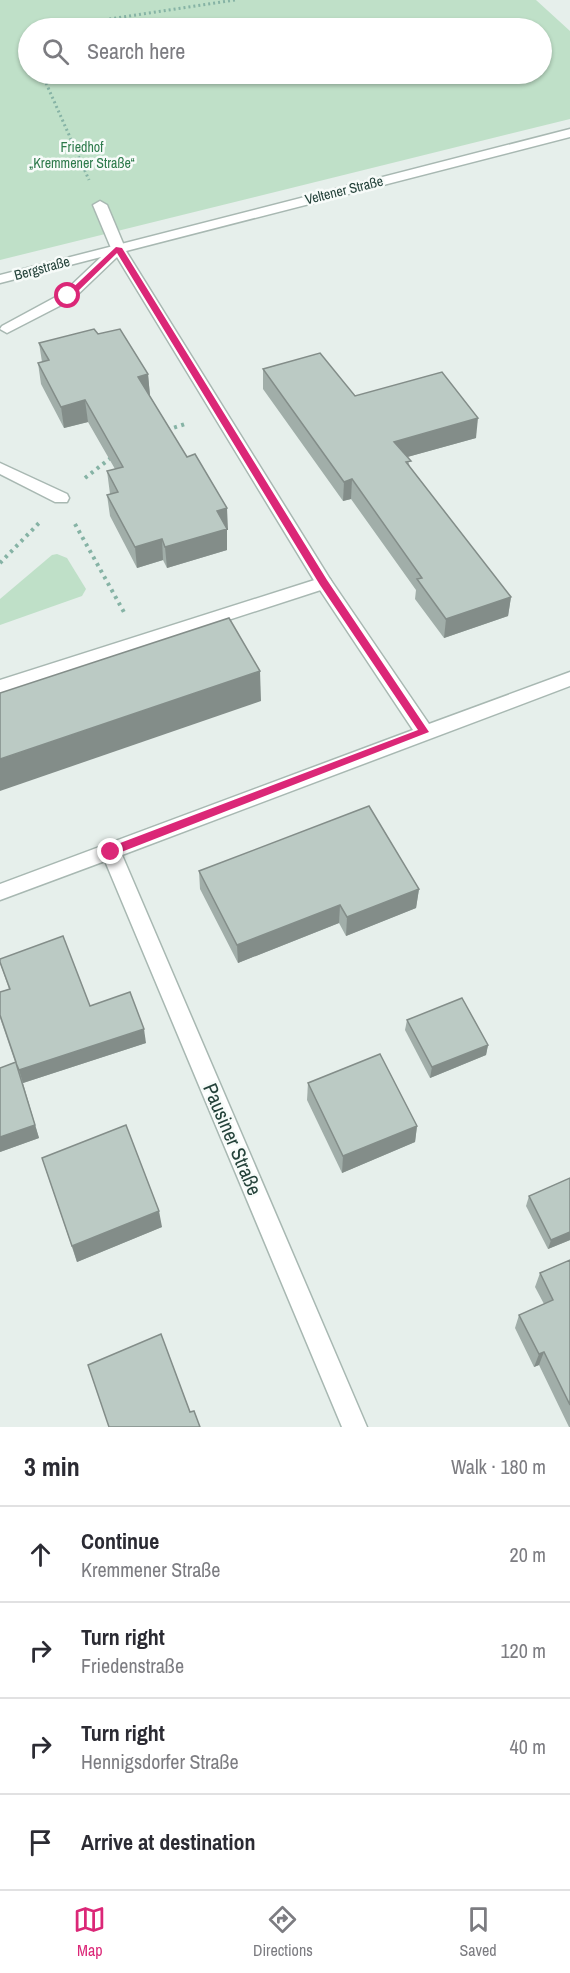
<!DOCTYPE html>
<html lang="en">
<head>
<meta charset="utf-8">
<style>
	:root { --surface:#fff; --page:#f2f2f3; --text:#2b2b33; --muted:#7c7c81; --line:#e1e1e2; --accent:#db2777 }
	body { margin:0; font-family:"Archivo Narrow",sans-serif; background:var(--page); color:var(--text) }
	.stop { position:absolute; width:18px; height:18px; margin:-14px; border:4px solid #db2777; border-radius:50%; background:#fff }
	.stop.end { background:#db2777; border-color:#fff; box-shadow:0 2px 6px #0008 }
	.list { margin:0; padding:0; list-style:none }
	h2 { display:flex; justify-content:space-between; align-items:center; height:78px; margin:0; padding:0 24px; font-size:26px }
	h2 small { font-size:20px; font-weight:400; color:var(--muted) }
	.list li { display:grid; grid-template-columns:39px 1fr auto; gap:18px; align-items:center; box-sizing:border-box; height:96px; padding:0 24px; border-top:2px solid var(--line) }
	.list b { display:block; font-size:22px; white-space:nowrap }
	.list p { margin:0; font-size:20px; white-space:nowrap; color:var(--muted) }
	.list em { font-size:20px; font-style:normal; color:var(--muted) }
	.icon { flex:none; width:33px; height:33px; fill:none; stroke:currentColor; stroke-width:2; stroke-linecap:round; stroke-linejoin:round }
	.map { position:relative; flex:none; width:570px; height:1427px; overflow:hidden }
	.search { position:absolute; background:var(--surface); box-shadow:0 2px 4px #0004; left:18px; right:18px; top:18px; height:66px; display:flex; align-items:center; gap:15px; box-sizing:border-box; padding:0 21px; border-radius:33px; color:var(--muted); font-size:22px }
	.sheet { height:462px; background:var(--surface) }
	nav { display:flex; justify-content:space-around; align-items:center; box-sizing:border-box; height:84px; border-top:2px solid var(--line); background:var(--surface); font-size:16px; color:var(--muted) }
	nav a { display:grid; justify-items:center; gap:3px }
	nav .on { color:var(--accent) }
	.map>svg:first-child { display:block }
	.green { fill:#bfe0c8; fill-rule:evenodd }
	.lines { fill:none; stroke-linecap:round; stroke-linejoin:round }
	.lane-casing { stroke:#a8b8b2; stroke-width:3 }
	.street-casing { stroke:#a8b8b2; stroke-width:3 }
	.path-far1 { stroke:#86b3a5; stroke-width:3; stroke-dasharray:2 3; stroke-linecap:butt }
	.path { stroke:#86b3a5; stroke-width:4; stroke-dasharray:3 4.5; stroke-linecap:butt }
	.lane { fill:#fff; fill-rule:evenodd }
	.street { fill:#fff; fill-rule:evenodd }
	.wall { fill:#a1aea9 }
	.shaded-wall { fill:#838d89 }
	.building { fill:#bbcac4; stroke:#838d89; stroke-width:1.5 }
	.route { fill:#db2777 }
	.labels { text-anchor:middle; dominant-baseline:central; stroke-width:5; stroke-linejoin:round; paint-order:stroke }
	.far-park-label { font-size:14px; fill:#2d7a4b; stroke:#f7fbf9 }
	.far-street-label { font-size:14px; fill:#24423a; stroke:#f7fbf9 }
	.near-street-label { font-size:20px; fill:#24423a; stroke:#f7fbf9 }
</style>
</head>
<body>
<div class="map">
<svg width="570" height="1427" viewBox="0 0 570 1427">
	<rect width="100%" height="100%" fill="#e6efeb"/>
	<g class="green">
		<path d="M0,0H536L570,31V119L0,260ZM28,28H542V74H28Z"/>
		<polygon points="57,554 67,558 86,589 82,596 0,625 0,599 52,555"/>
	</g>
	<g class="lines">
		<defs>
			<g id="lane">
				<polygon points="100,201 107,205 125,248 123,251 113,251 111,248 93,205"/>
				<polygon points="0,463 67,494 69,498 67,502 55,502 0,474"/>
				<polygon points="324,577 330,579 332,583 330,587 0,694 0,680"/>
			</g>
			<polygon id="street" points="570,129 570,137 126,251 330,579 429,724 570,672 570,686 122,855 367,1427 342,1427 105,861 0,900 0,884 413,730 318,587 117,257 73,299 7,333 0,329 2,326 63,293 101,257 0,283 0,275"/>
		</defs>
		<use href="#lane" class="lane-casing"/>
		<use href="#street" class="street-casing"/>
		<g class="path-far1">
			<polyline points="50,28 235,0"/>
			<polyline points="28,32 24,33 28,43"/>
			<polyline points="42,74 89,180"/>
		</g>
		<g class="path">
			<polyline points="167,430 188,423"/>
			<polyline points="85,478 112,457"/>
			<polyline points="75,524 125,614"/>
			<polyline points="0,563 39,523"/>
		</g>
		<use href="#lane" class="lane"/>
		<use href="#street" class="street"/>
	</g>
	<g class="wall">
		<polygon points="98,334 148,374 150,396 228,530 227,530 227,550 167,568 163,560 137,568 110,516 107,495 110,494 107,471 115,469 88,422 64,428 41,384 38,363 42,362 39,343"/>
		<polygon points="263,369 355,396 476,438 407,457 410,467 511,597 508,616 444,638 415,599 416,590 351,499 343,501 263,389"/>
		<polygon points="199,871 419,889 416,908 346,936 339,923 238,963 200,889"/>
		<polygon points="0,963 90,1006 146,1043 23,1083 39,1138 0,1152 0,1068 15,1062 0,1018 0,992 9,989"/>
		<polygon points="407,1020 488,1045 486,1055 430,1078 405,1030"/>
		<polygon points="308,1083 417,1126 415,1142 342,1173 307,1100"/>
		<polygon points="42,1158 162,1227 77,1262"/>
		<polygon points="570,1178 570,1240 548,1249 526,1206 529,1196"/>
		<polygon points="570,1260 570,1427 569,1427 539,1365 534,1367 515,1328 519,1315 544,1304 535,1287 540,1273"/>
	</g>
	<g class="shaded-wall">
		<polygon points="148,374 150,396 138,377"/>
		<polygon points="85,400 88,422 64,428 61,407"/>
		<polygon points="478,418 476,438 393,461 394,442"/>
		<polygon points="352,479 351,499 343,501 344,482"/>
		<polygon points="227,508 228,530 227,530 227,550 167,568 165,547 217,511"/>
		<polygon points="162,539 163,560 137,568 135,547"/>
		<polygon points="511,597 508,616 444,638 446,619"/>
		<polygon points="260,671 261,701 0,791 0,759"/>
		<polygon points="419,889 416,908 346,936 347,917"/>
		<polygon points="340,905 339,923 238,963 237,945"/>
		<polygon points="144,1029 146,1043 23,1083 19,1070"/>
		<polygon points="488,1045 486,1055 430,1078 432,1067"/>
		<polygon points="35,1125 39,1138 0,1152 0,1137"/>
		<polygon points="417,1126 415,1142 342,1173 343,1156"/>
		<polygon points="159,1211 162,1227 77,1262 72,1246"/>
		<polygon points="570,1232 570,1240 548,1249 551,1240"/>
		<polygon points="544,1352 539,1365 534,1367 539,1354"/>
	</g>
	<g class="building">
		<polygon points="94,329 98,334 120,329 148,374 138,377 187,457 195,454 227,508 217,511 227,529 165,547 162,539 135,547 107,495 118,492 107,471 123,467 85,400 61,407 38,363 49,360 39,343"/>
		<polygon points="320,353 355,396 442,372 478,418 394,442 411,461 406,462 511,597 446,619 417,579 422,578 352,479 344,482 263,369"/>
		<polygon points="229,618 260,671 0,759 0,693"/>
		<polygon points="369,806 419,889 347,917 340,905 237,945 199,871"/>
		<polygon points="63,936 90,1006 130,992 144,1029 19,1070 16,1063 35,1125 0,1137 0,1068 16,1062 0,1015 0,992 10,989 0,962 0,959"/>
		<polygon points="462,998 488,1045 432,1067 407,1020"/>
		<polygon points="380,1054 417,1126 343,1156 308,1083"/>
		<polygon points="126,1125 159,1211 72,1246 42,1158"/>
		<polygon points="570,1178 570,1232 551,1240 529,1196"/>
		<polygon points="570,1260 570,1405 544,1352 539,1354 519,1315 553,1300 540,1273"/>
		<polygon points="161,1334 190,1412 194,1411 200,1427 109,1427 88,1365"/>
	</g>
	<polygon class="route" points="116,247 122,248 327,580 429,732 111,856 107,855 107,848 418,730 320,585 117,253 71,298 64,296"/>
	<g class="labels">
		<g class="far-park-label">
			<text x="82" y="147">Friedhof<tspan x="82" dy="16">„Kremmener Straße“</tspan></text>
		</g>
		<g class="far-street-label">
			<text transform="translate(344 190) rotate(-14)">Veltener Straße</text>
			<text transform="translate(42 268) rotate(-15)">Bergstraße</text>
		</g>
		<g class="near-street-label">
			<text transform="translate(233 1139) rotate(67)">Pausiner Straße</text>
		</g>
	</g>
</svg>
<div class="stop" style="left:68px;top:296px"></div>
<div class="stop end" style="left:111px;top:852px"></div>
<div class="search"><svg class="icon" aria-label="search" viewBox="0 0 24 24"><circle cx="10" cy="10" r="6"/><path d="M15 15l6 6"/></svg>Search here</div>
</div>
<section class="sheet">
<h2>3 min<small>Walk · 180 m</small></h2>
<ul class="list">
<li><svg class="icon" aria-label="ahead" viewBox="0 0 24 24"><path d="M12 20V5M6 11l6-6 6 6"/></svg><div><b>Continue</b><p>Kremmener Straße</p></div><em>20 m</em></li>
<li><svg class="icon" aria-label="right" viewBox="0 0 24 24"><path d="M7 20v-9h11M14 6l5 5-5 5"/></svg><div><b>Turn right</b><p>Friedenstraße</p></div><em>120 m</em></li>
<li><svg class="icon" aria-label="right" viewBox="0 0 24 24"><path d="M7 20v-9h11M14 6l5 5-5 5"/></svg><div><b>Turn right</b><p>Hennigsdorfer Straße</p></div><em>40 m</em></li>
<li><svg class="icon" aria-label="arrive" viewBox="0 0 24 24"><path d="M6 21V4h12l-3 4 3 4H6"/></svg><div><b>Arrive at destination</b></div></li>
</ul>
</section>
<nav>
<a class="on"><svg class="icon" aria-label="map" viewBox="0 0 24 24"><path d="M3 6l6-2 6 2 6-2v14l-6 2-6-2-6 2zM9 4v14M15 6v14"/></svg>Map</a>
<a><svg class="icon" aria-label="directions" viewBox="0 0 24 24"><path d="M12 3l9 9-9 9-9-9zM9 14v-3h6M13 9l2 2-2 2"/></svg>Directions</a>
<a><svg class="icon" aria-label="saved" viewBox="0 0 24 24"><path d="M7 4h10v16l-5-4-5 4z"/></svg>Saved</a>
</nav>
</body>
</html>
